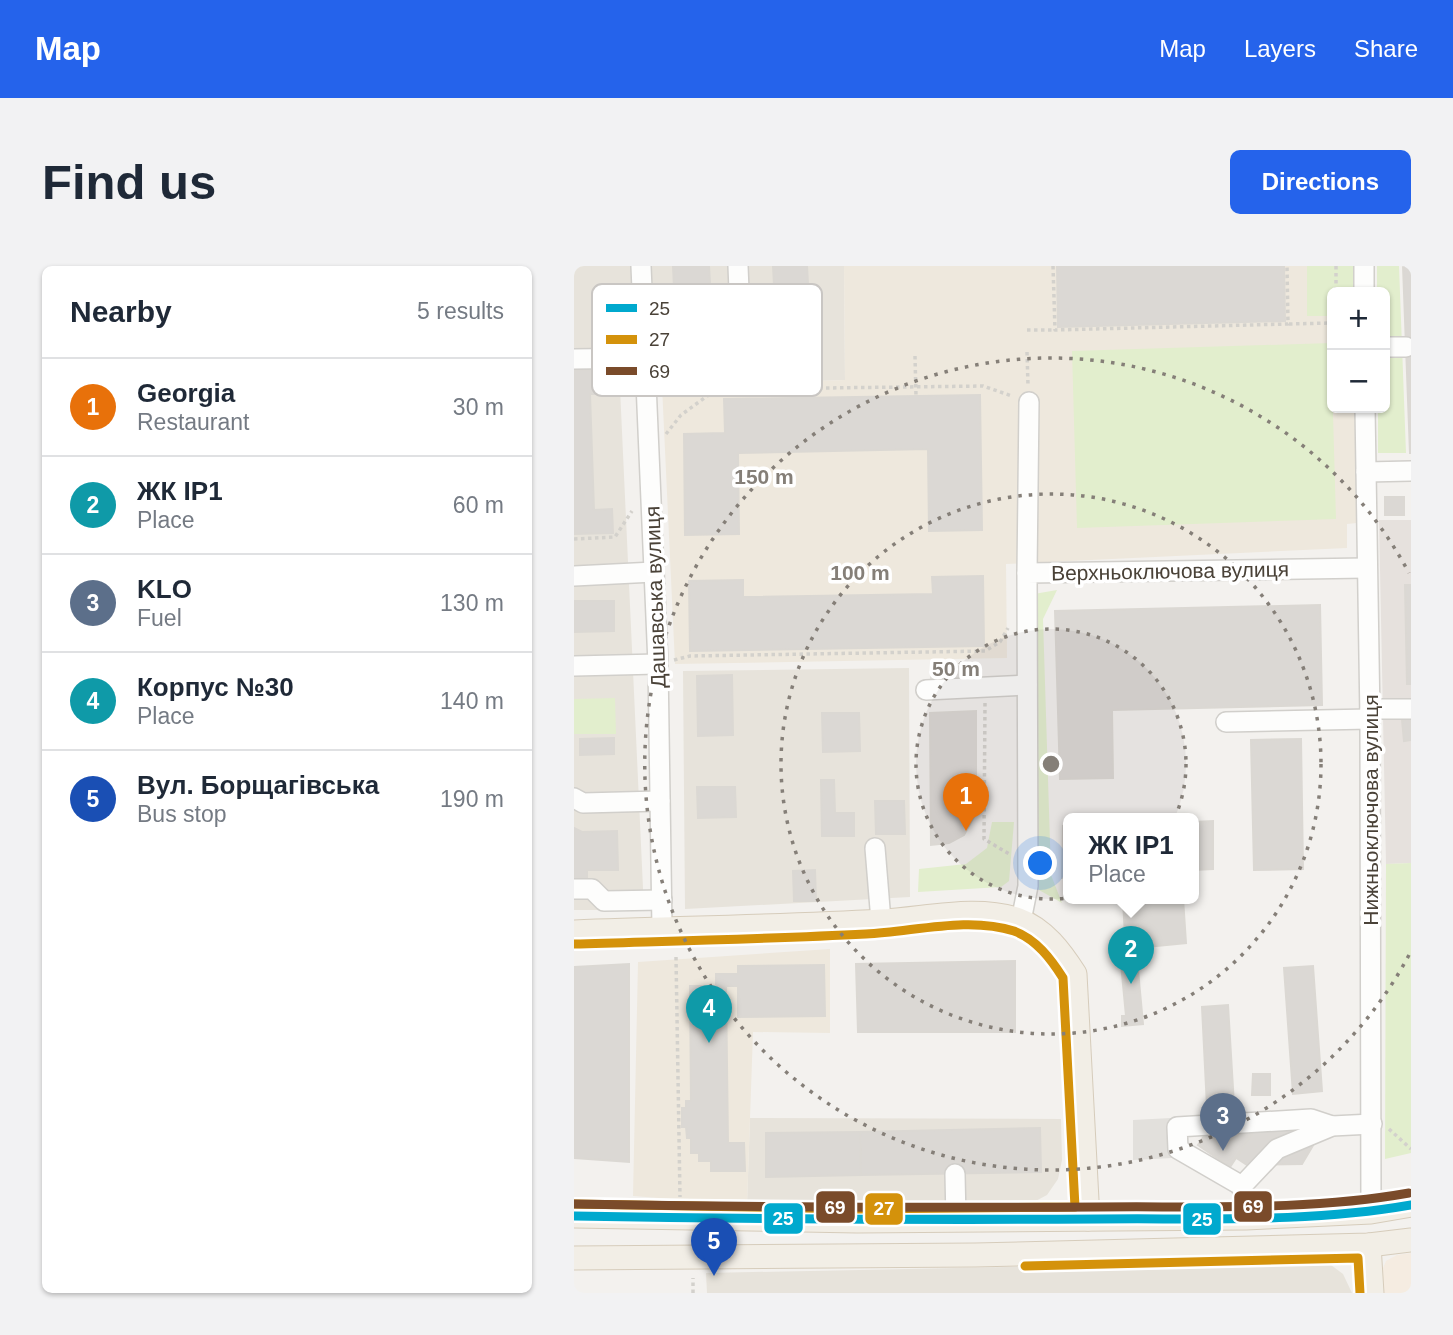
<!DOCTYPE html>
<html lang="en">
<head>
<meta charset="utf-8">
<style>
	:root { --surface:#fff; --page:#f2f2f3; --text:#1f2937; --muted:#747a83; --line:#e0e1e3; --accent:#2563eb }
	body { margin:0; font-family:Helvetica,sans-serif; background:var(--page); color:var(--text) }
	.controls { position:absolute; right:21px; top:21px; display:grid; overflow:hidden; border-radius:10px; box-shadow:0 2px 5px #0004 }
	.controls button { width:63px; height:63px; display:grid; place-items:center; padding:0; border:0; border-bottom:2px solid var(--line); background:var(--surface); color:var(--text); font:35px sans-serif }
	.you { position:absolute; left:467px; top:598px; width:24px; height:24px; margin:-18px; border:5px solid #fff; border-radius:50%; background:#1a73e8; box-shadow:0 0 0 10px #1a73e833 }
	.badge { display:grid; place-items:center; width:46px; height:46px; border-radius:50%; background:var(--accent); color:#fff; font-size:23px; font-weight:700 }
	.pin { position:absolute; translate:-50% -58px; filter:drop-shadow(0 2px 4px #0008) }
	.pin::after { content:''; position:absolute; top:37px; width:24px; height:21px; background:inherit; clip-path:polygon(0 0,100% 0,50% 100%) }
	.popup { position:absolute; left:489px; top:547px; width:136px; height:91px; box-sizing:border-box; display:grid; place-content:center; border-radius:10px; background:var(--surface); filter:drop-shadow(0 2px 5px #0005); font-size:23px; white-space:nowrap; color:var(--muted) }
	.popup b { font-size:26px; color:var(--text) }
	.popup::after { content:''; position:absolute; left:50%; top:100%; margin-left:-14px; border:14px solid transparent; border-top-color:var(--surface) }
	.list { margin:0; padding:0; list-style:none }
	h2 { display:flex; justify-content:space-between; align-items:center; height:91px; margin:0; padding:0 28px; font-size:30px }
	h2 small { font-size:23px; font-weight:400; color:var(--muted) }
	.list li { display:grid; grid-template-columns:46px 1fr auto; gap:21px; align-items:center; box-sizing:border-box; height:98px; padding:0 28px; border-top:2px solid var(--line) }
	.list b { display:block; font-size:26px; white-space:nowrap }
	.list p { margin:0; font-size:23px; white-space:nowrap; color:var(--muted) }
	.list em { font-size:23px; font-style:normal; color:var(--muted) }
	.map { position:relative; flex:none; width:837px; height:1027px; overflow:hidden; border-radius:10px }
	header { display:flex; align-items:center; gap:42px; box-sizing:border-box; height:98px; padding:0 35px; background:var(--accent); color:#fff }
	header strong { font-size:33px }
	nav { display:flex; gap:38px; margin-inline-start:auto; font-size:24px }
	.intro { display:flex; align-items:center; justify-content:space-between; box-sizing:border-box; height:168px; padding:0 42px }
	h1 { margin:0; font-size:49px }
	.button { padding:18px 32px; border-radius:10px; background:var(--accent); color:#fff; font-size:24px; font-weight:700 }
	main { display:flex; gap:42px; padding:0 42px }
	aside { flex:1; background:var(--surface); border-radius:10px; box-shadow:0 2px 5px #0004 }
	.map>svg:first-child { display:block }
	.residential { fill:#e7e3db }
	.commercial { fill:#f5ece1 }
	.industrial { fill:#e6e1dd }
	.education { fill:#eee8dd }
	.green { fill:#e2eecd }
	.parking { fill:#e2e0dc }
	.building { fill:#dbd8d4; stroke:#dbd8d3; stroke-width:2 }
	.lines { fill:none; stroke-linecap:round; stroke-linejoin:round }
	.minor-casing { stroke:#d1cfcb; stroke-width:22 }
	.major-casing { stroke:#d6ccbb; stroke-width:25 }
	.path { stroke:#d3d1cc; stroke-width:3.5; stroke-dasharray:3.5 3.5; stroke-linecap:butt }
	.minor { stroke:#fdfdfc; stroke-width:19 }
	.major { stroke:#f2eee6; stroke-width:23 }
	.bus-1-casing { stroke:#fff; stroke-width:14 }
	.bus-2-casing { stroke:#fff; stroke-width:14 }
	.bus-3-casing { stroke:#fff; stroke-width:14 }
	.bus-1 { stroke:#00a9ce; stroke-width:9 }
	.bus-2 { stroke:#d4920b; stroke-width:9 }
	.bus-3 { stroke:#7a4b2a; stroke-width:9 }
	.ring { fill:none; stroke:#857f78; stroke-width:3.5; stroke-dasharray:3.5 7 }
	.labels { text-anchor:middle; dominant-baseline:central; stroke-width:7; stroke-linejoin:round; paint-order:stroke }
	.street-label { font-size:21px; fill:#4a4238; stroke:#fff }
	.key { fill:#fff; stroke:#c9c6c3; stroke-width:2 }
	.key-label { font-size:19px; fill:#4a4238 }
	.centre { fill:#857f78; stroke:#fff; stroke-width:3.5 }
	.ring-label { font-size:21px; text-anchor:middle; font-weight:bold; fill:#857f78; stroke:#fff; stroke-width:7; stroke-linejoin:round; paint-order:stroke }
	.line-badge { stroke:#fff; stroke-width:2.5 }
	.badge-label { font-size:19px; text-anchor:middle; font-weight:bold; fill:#fff }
</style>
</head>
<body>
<header>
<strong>Map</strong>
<nav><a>Map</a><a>Layers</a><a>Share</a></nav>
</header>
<div class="intro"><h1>Find us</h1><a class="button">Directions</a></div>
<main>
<aside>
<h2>Nearby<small>5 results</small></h2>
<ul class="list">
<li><span class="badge" style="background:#e8710a">1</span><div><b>Georgia</b><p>Restaurant</p></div><em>30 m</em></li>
<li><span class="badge" style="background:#0f9aa8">2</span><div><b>ЖК IP1</b><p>Place</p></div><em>60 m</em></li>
<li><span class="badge" style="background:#5c6f8a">3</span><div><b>KLO</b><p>Fuel</p></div><em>130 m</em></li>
<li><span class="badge" style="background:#0f9aa8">4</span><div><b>Корпус №30</b><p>Place</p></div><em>140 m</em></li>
<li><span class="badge" style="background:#1a4fb4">5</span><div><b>Вул. Борщагівська</b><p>Bus stop</p></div><em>190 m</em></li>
</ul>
</aside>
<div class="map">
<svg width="837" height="1027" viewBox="0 0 837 1027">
	<rect width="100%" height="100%" fill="#f3f1ee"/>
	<g class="residential">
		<polygon points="0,0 270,0 271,114 46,122 70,644 0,644"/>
		<polygon points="335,402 336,631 111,643 109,405"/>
		<polygon points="176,852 487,853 488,894 484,913 473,929 456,938 173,939"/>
		<polygon points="742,995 757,999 769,1008 778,1027 133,1027 132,1007"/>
	</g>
	<polygon class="commercial" points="837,987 837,1027 808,1027 807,1007 812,995 823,989"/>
	<polygon class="industrial" points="805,254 837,254 837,597 812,598"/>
	<g class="education">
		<polygon points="270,0 787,0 758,26 758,142 790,142 793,256 773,258 773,282 432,298 433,392 101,398 88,120 271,114"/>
		<polygon points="256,683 256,767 179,766 173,939 59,930 64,696"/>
	</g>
	<g class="green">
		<polygon points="733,0 782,0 782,26 758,26 758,50 733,50"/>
		<polygon points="803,0 825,0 832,187 804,187 804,142 811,142 811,26 803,26"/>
		<polygon points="757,77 762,253 503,262 498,85"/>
		<polygon points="483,324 469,353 477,609 488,637 465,624 461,572 460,328"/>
		<polygon points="41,432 42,468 0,468 0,433"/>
		<polygon points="418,556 440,556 435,615 427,621 344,626 345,603 392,598 413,582"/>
		<polygon points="837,597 837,887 811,893 812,598"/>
	</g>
	<g class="parking">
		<polygon points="405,398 405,423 356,424 356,399"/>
		<polygon points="597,852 598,892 559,894 559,854"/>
	</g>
	<g class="building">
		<polygon points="99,0 135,0 141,109 104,111"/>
		<polygon points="199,0 233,0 234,18 200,19"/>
		<polygon points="483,0 710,0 711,55 484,61"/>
		<polygon points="829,0 837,0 837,187 836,187"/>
		<polygon points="246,39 248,100 209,102 207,40"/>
		<polygon points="37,103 38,128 16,128 20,244 38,243 39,267 0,268 0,104"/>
		<polygon points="406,129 408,264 355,265 354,183 164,187 165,268 111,269 110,168 151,167 150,133"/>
		<rect x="811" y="231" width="19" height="18"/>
		<polygon points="409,310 410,380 116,385 115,315 169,314 169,331 359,328 358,311"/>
		<polygon points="831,319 837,319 837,418 833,418"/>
		<polygon points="0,335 40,335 40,365 0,366"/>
		<polygon points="746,339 748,439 538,444 539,512 486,513 481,345"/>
		<polygon points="158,409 159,469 124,470 123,410"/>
		<polygon points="402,445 402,547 390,569 375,577 357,579 356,447"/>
		<polygon points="248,447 285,447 286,485 249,486"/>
		<polygon points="837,453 837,474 830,475 828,454"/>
		<polygon points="40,472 40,488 6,489 6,473"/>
		<polygon points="727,473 729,603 680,604 677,474"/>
		<polygon points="247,514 260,514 261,547 280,547 280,570 248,570"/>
		<polygon points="123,521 161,521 162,551 124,552"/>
		<polygon points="301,535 330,535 331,568 302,568"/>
		<polygon points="639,555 639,603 620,604 620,556"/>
		<polygon points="489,560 494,560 494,612 488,612"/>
		<polygon points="0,562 8,566 43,565 44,604 13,604 13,611 0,612"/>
		<polygon points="241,604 242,635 220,635 219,605"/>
		<polygon points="581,632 609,632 612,677 562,682 569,758 548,760 548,750 552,750 546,687 552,686 549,635"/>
		<polygon points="441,695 441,766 284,766 282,698"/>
		<polygon points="55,698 55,896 0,892 0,701"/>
		<polygon points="250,699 251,750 164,751 164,720 142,720 142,708 164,708 164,700"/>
		<polygon points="739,700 748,825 719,828 710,702"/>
		<polygon points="116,720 152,720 154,877 170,877 171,905 137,905 137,895 125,895 125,887 117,887 117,872 113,872 112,861 108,861 108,842 112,842 112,835 117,835"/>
		<polygon points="654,739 660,839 633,841 628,741"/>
		<polygon points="679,808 696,808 696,829 678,829"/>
		<polygon points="731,858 747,866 728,898 673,899 661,891 683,859"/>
		<polygon points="466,862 467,906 287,909 286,866"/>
		<polygon points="286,866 287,909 192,911 192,867"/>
		<polygon points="679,866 656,901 624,879 632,867"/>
	</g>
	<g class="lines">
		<defs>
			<g id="minor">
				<polyline points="67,0 84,398 88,663"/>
				<polyline points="164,0 168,98"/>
				<polyline points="790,0 790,26"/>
				<polyline points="811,81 832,81"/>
				<polyline points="0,93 71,92"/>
				<polyline points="791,142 796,453 797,946"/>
				<polyline points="792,206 837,205"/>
				<polyline points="453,307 455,136"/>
				<polyline points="0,310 80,306"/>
				<polyline points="0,400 84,398"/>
				<polyline points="352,424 453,419"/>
				<polyline points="796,443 837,443"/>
				<polyline points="652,456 796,453"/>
				<polyline points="0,532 9,537 86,535"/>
				<polyline points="301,582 307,655"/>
				<polyline points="0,623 18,623 30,635 88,634"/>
				<polyline points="447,655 454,620 453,307 792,302"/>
				<polyline points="381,908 382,954"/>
				<polyline points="668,920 604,883 603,861 737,853 758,860"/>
				<polyline points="672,952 668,920 703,883 758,860 798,858"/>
			</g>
			<g id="major">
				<path d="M0,666C102,662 205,661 307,655C351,653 402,639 445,654C470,663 487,686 501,708L514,953"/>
				<polyline points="0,950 283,955 672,952 797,946 837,939"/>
				<polyline points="795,979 798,1027"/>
				<polyline points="0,992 401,989 795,979 837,974"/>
			</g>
		</defs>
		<use href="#minor" class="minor-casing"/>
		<use href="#major" class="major-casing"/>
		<g class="path">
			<polyline points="479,0 481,64 714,58 713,0"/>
			<polyline points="762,0 762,26"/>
			<polyline points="715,58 758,57"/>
			<polyline points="453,64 481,64"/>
			<polyline points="453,86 454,119"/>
			<polyline points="341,90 342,130"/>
			<polyline points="179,110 189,123"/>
			<polyline points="91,124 409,120 438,130"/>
			<polyline points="92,168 107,149 140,125"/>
			<polyline points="0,273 41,271 58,245"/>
			<polyline points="100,394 116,390 411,385 426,376 434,362"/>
			<polyline points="411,437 410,573 437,589"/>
			<polyline points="102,691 106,931"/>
			<polyline points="815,863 837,883"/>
			<polyline points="119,1027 119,1012"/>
		</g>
		<use href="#minor" class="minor"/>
		<use href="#major" class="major"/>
		<defs>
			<path id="bus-1" d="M0,950C175,953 350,954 525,953C628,952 735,957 837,939"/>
			<g id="bus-2">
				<path d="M0,938L283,943L501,941L489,712C477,693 462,673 440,665C394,650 339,666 292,668C195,673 98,675 0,678"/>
				<polyline points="451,1000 784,992 786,1027"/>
			</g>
			<path id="bus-3" d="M0,938C175,941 349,942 524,941C627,940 733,945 835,927"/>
		</defs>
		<use href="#bus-1" class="bus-1-casing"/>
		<use href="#bus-2" class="bus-2-casing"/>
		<use href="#bus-3" class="bus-3-casing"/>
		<use href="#bus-1" class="bus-1"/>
		<use href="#bus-2" class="bus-2"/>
		<use href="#bus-3" class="bus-3"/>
	</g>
	<circle cx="477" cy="498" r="135" fill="#857f78" fill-opacity=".12"/>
	<g class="ring">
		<circle cx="477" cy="498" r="135"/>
		<circle cx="477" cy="498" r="270"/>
		<path d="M835 689A406 406 0 1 1 835 307"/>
	</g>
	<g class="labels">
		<g class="street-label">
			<text transform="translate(596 305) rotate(-1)">Верхньоключова вулиця</text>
			<text transform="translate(81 331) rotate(-92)">Дашавська вулиця</text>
			<text transform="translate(796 544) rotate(-90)">Нижньоключова вулиця</text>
		</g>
	</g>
	<rect x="18" y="18" width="230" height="112" rx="10" class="key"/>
	<rect x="32" y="38" width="31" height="8" fill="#00a9ce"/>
	<rect x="32" y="69" width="31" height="9" fill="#d4920b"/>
	<rect x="32" y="101" width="31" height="8" fill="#7a4b2a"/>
	<g class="key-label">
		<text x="75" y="49">25</text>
		<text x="75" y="80">27</text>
		<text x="75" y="112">69</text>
	</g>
	<circle cx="477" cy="498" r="10" class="centre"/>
	<g class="ring-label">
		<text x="190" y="218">150 m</text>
		<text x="286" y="314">100 m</text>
		<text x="382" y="410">50 m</text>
	</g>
	<g class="line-badge">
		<rect x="659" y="924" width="40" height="33" rx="7" fill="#7a4b2a"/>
		<rect x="241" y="924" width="41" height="34" rx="7" fill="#7a4b2a"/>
		<rect x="290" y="926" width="40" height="34" rx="7" fill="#d4920b"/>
		<rect x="189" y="936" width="41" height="33" rx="7" fill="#00a9ce"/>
		<rect x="608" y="936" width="40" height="34" rx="7" fill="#00a9ce"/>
	</g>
	<g class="badge-label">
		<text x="679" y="947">69</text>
		<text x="261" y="948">69</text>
		<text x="310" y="949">27</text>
		<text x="209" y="959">25</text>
		<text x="628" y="960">25</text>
	</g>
</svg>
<div class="controls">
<button>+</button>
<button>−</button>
</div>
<div class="you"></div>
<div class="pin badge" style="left:392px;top:565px;background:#e8710a">1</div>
<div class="pin badge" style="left:557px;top:718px;background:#0f9aa8">2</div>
<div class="popup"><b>ЖК IP1</b>Place</div>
<div class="pin badge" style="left:649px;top:885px;background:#5c6f8a">3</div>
<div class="pin badge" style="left:135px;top:777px;background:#0f9aa8">4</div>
<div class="pin badge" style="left:140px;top:1010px;background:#1a4fb4">5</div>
</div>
</main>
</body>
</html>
